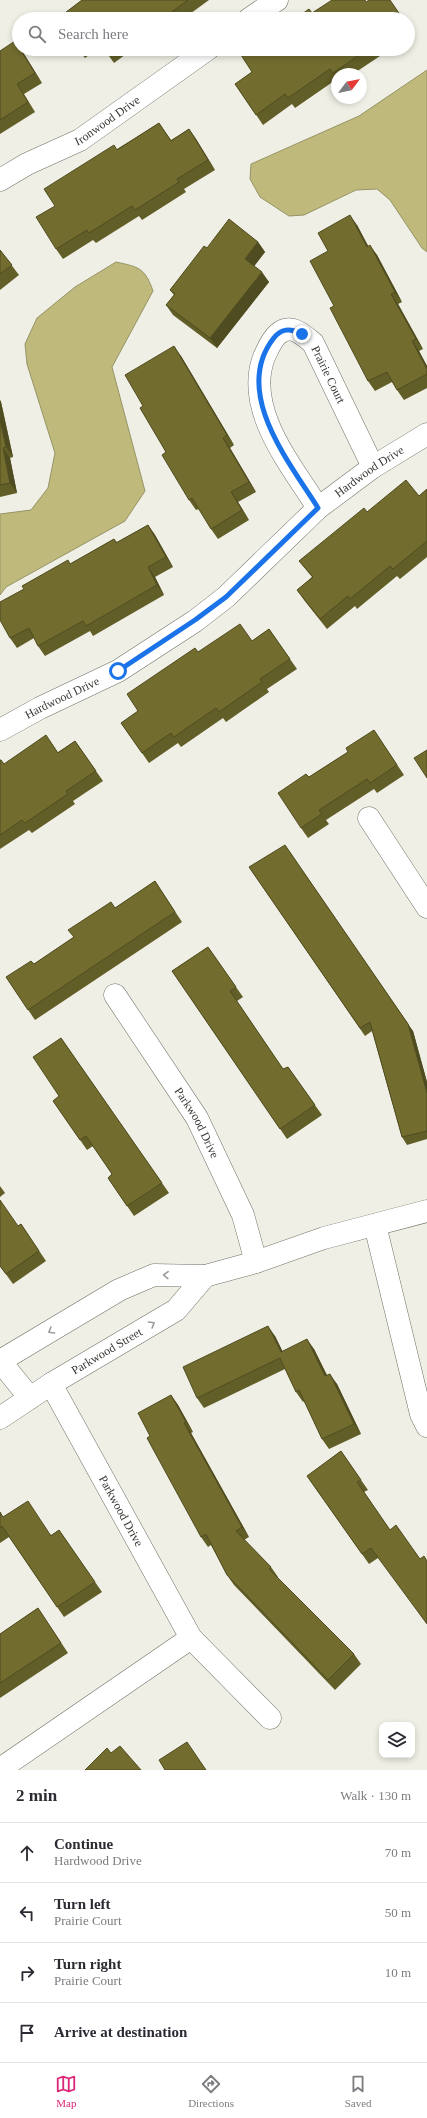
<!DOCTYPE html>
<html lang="en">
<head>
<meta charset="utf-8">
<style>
	:root { --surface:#fff; --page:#f7f7f7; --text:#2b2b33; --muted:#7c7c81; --line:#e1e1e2; --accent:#db2777 }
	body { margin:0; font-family:"Times New Roman",serif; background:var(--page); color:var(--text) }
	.controls { position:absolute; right:12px; bottom:12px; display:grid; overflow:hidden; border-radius:8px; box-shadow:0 2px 6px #0003 }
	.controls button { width:36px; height:36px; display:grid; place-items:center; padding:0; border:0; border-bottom:1px solid var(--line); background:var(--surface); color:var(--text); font:20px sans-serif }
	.compass { position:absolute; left:331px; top:68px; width:36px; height:36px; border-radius:50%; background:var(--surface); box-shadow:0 2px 6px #0003; rotate:58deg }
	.stop { position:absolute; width:12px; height:12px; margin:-9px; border:3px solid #1a73e8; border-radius:50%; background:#fff }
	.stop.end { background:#1a73e8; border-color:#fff; box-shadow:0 1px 4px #0008 }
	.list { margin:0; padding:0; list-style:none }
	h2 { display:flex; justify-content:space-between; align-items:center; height:52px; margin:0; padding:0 16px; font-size:17px }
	h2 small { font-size:13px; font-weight:400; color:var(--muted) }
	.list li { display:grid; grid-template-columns:26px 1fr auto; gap:12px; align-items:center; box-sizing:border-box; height:60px; padding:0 16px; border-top:1px solid var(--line) }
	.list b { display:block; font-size:15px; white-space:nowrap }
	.list p { margin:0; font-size:13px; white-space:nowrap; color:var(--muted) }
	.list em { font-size:13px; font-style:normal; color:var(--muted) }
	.icon { flex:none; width:22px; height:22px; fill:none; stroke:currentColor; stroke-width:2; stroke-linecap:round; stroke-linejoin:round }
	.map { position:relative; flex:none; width:427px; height:1770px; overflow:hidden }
	.search { position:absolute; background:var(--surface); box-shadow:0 2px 6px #0003; left:12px; right:12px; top:12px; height:44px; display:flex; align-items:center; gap:10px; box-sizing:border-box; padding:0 14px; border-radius:22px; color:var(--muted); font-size:15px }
	.sheet { height:292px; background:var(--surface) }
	nav { display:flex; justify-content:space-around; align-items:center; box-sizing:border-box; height:56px; border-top:1px solid var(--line); background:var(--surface); font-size:11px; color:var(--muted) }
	nav a { display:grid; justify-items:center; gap:2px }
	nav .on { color:var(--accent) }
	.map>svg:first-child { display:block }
	.water { fill:#bfba7c; stroke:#969366 }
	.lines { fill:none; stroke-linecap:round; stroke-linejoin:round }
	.minor-casing { stroke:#717168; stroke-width:23 }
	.minor { stroke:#fff; stroke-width:22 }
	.wall { fill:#625e28 }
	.shaded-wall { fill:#504c21 }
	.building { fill:#726d2f; stroke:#504c21 }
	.oneway { stroke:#9b9b99 }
	.route { stroke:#1a73e8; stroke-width:5 }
	.labels { text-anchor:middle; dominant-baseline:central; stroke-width:4; stroke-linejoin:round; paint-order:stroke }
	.street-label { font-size:12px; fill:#373733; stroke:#efefe5 }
</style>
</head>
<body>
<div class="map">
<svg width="427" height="1770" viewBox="0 0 427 1770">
	<rect width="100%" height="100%" fill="#efefe5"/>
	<g class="water">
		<polygon points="427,70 427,252 422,248 390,200 377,189 356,190 304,215 289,216 260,197 250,179 251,164 359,116"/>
		<path d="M116,262C139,267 145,268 153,291L112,367L145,491L125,521L6,587L0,595V514L31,510L48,488L55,453L27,364L25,344L37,318L75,287Z"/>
	</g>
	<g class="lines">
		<defs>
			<g id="minor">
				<polyline points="249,19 277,0"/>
				<path id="s1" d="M0,180L27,164L80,140L208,49"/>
				<path id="s2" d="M318,508C292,466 244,410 264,357C268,349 271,340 278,334C291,323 302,334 313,343L373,467"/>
				<path id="s3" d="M0,730L40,708L118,671L195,621L226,597L318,508L373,467L427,434"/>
				<polyline points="369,818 427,907"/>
				<path id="s4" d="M115,995L197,1118L243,1215L256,1262"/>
				<polyline points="375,1225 421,1414 427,1426"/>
				<polyline points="0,1361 119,1290 154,1275 205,1276 256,1262 324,1238 427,1211"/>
				<polyline points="0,1361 30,1398"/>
				<path id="s5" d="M51,1384L191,1638L270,1718"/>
				<path id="s6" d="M0,1418L51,1384L176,1310L205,1276"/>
				<polyline points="0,1769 191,1638"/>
			</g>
		</defs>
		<use href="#minor" class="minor-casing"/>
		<use href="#minor" class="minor"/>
	</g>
	<g class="wall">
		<polygon points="82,0 209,0 183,19 57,19"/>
		<polygon points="408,27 411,30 408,32"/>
		<polygon points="19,49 22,51 42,83 24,94 35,112 0,134 0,51"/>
		<polygon points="78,49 97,49 85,58"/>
		<polygon points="104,49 133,49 114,63"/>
		<polygon points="250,49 383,49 381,50 383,54 353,74 337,74 337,79 295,108 292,104 263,125 235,84 252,72"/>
		<polygon points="159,123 171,140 189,129 196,139 215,170 184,189 186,192 142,220 139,216 96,243 93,240 63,259 56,249 55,206 117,149"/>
		<polygon points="357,225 368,246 377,255 402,302 398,304 423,349 419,351 427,366 427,388 404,400 397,390 392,382 375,391 368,381 334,306 328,251"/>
		<polygon points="258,242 265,252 254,266 269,282 217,348 173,315 166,305 174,295 170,290 207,248"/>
		<polygon points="0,250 19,275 0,290"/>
		<polygon points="181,356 234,445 230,448 256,492 238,502 249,520 218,539 211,529 199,509 196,510 189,500 143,406"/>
		<polygon points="0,400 1,402 13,457 10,458 17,493 0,497"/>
		<polygon points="427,489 427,557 400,579 397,576 357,609 355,606 327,629 304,600 297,590 312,577 299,561 367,512 419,496"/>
		<polygon points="148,525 155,535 173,567 155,577 164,595 93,636 90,631 45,656 38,646 34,638 17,648 10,638 70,564 114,539 117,542"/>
		<polygon points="269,629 297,669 267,689 269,692 226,722 223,718 181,747 178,743 149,763 121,723 138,711 198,652 252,641"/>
		<polygon points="374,730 404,775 377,793 374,789 326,820 329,824 308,838 301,828 309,777 348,752"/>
		<polygon points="75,741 103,781 73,801 75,804 32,833 29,830 0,849 0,760 4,764 58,752"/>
		<polygon points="249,867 413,1031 427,1082 427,1139 407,1145 402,1137 372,1031 365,1036"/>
		<polygon points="155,881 182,922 35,1020 6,977 34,964 74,937 115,908"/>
		<polygon points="208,947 243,997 237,1001 283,1069 288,1067 322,1115 287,1139 172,971"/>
		<polygon points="61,1038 169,1193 134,1216 108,1178 112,1174 93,1146 87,1150 53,1101 59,1096"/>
		<polygon points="0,1186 5,1193 0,1197"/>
		<polygon points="21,1224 46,1261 13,1284 0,1266 18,1226"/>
		<polygon points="275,1336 282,1351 314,1349 327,1375 337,1384 361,1434 329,1449 322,1439 304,1401 303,1402 296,1392 285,1369 204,1408 197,1398"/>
		<polygon points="171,1395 178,1405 193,1432 191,1433 249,1537 244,1540 271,1567 278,1577 278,1578 354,1654 361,1664 335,1690 234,1585 227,1575 211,1545 208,1547 201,1537 150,1436"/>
		<polygon points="341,1451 368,1490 364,1492 390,1530 420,1559 427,1561 378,1558 369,1564 307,1476"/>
		<polygon points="0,1512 3,1517 51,1535 59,1530 102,1592 64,1617 9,1537 0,1543"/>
		<polygon points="38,1608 68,1653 0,1698 0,1634"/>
	</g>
	<g class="shaded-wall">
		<polygon points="20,49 21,49 42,83 35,73"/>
		<polygon points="189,129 196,139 215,170 208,160"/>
		<polygon points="350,215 357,225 374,257 367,247"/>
		<polygon points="258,242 265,252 252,269 245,259"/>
		<polygon points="370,245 377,255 402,302 395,292"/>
		<polygon points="262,272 269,282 217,348 210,338"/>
		<polygon points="391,294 398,304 423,349 416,339"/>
		<polygon points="412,341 419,351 427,366 427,369"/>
		<polygon points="174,346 181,356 234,445 227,435"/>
		<polygon points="0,400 1,402 13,457 6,447 0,419"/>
		<polygon points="223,438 230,448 256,492 249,482"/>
		<polygon points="3,448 10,458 17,493 10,483"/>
		<polygon points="231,492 238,502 249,520 242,510"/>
		<polygon points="148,525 155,535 173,567 166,557"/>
		<polygon points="148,567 155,577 164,595 157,585"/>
		<polygon points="285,845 413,1031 427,1082 427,1093"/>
		<polygon points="268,1326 275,1336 288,1362 281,1352"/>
		<polygon points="307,1339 314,1349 332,1386 325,1376"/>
		<polygon points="330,1374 337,1384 361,1434 354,1424"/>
		<polygon points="171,1395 178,1405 193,1432 186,1422"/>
		<polygon points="184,1423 191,1433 249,1537 242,1527"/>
	</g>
	<g class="building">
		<polygon points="82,0 188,0 162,19 57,19"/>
		<polygon points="332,0 365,0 366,2 369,0 390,0 403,19 295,19 309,9 312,13"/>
		<polygon points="15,41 19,47 19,49 20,49 35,73 17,84 28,102 0,120 0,51"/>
		<polygon points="105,49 112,49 107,53"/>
		<polygon points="250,49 368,49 333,73 330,69 288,98 285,94 256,115 235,84 252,72 241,55"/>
		<polygon points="159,123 171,141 189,129 208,160 177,179 179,182 135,210 132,206 89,233 87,230 56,249 36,217 55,206 44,189 114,145 117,150"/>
		<polygon points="350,215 367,247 370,245 395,292 391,294 416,339 412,341 427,369 427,374 397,390 387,372 368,381 330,308 334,306 310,261 328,251 318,233"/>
		<polygon points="229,219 258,242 245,259 262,272 210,338 166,305 175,294 170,290 204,246 207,248"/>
		<polygon points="0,250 12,265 0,274"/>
		<polygon points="174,346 227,435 223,438 249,482 231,492 242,510 211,529 192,498 189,500 162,455 166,452 140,408 143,406 125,375"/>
		<polygon points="0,419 6,447 3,448 10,483 0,485"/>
		<polygon points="406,480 419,496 427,489 427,541 393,569 390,566 350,599 348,596 320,619 297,590 313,577 299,561 364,508 367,512"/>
		<polygon points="148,525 166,557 148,567 157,585 86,626 83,621 38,646 29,628 10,638 0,620 0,602 24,589 22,586 68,560 70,564 114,539 116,543"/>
		<polygon points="240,624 252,641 269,629 290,659 260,679 262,682 219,712 216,708 174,737 171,733 142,753 121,723 138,711 127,694 195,648 198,652"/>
		<polygon points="374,730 397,765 370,783 367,779 319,810 322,814 301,828 278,793 306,774 309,777 348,752 346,748"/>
		<polygon points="46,735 58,753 75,741 96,771 66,791 68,794 25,823 22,820 0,835 0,760 1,760 4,764"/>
		<polygon points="427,750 427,778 414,758"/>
		<polygon points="285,845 408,1024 427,1093 427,1131 402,1137 370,1022 360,1028 249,867"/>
		<polygon points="155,881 175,912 28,1010 6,977 31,961 34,964 74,937 68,930 111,902 115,908"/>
		<polygon points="208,947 236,987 230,991 283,1069 288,1067 315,1105 280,1129 172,971"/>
		<polygon points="61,1038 162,1183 127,1206 108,1178 112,1174 86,1136 80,1140 53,1101 59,1096 33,1057"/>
		<polygon points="0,1200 18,1226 21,1224 39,1251 6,1274 0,1266"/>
		<polygon points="268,1326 281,1352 307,1339 325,1376 330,1374 354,1424 322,1439 299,1390 296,1392 280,1358 197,1398 183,1367"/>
		<polygon points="171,1395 186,1422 184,1423 242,1527 236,1531 271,1567 269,1569 354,1654 328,1680 227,1575 206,1534 201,1537 147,1438 150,1436 138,1413"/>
		<polygon points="341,1451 361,1480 357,1482 390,1530 396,1525 420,1559 424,1556 427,1561 427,1624 371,1548 362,1554 307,1476"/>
		<polygon points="28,1501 51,1536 59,1530 95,1582 57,1607 2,1526 0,1528 0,1512 3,1517"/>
		<polygon points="38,1608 61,1643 0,1683 0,1634"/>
		<polygon points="187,1742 206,1770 165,1770 159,1760"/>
		<polygon points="120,1746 141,1770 85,1770 107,1748 111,1753"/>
	</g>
	<defs><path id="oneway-chevron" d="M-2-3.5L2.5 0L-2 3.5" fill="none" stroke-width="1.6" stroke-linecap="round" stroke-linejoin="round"/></defs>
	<g class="oneway">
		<use href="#oneway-chevron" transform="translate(166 1275) rotate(-178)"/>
		<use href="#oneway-chevron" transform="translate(152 1324) rotate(-31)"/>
		<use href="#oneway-chevron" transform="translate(51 1331) rotate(149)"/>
	</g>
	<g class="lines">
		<path class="route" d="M118,671L195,620L226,597L318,508C290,463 232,393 273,339C281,328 290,328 302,334"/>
	</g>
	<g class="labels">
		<g class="street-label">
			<text stroke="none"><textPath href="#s1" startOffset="123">Ironwood Drive</textPath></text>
			<text stroke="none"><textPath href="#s2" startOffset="269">Prairie Court</textPath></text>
			<text stroke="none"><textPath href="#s3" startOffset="454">Hardwood Drive</textPath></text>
			<text stroke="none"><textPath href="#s3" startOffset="70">Hardwood Drive</textPath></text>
			<text stroke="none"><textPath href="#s4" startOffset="152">Parkwood Drive</textPath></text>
			<text stroke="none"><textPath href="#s6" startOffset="126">Parkwood Street</textPath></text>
			<text stroke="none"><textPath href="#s5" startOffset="145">Parkwood Drive</textPath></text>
		</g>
	</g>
</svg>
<div class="controls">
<button><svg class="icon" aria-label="layers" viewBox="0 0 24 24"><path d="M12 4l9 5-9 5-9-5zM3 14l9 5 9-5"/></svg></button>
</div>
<svg class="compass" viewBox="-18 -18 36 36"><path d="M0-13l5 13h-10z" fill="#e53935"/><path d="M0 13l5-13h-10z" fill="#7c7c81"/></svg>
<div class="stop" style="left:118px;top:671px"></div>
<div class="stop end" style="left:302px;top:334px"></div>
<div class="search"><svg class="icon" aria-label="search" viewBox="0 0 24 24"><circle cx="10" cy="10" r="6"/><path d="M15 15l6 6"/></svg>Search here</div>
</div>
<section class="sheet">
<h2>2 min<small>Walk · 130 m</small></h2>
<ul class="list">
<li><svg class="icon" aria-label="ahead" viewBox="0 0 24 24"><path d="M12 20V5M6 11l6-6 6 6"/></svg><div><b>Continue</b><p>Hardwood Drive</p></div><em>70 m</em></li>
<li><svg class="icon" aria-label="left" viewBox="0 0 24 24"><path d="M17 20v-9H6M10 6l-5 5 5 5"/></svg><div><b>Turn left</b><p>Prairie Court</p></div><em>50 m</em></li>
<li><svg class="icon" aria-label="right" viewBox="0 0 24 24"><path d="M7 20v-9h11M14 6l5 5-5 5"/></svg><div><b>Turn right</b><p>Prairie Court</p></div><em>10 m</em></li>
<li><svg class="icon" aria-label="arrive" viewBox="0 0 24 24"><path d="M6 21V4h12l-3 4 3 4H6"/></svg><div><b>Arrive at destination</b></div></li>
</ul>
</section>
<nav>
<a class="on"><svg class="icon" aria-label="map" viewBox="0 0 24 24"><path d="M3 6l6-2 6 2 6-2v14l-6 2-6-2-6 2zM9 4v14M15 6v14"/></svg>Map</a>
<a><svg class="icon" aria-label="directions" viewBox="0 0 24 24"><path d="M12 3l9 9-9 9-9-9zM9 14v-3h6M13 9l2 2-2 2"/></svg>Directions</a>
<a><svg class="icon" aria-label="saved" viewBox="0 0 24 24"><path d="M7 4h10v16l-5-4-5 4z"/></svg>Saved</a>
</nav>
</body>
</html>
